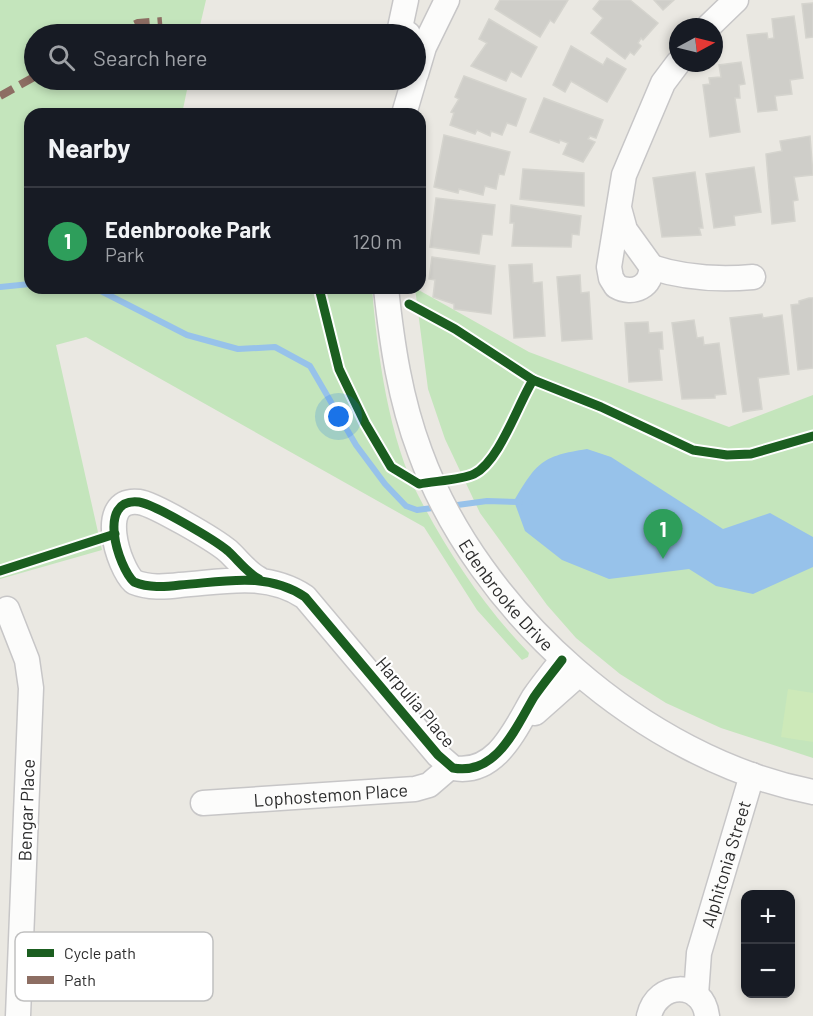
<!DOCTYPE html>
<html lang="en">
<head>
<meta charset="utf-8">
<style>
	:root { --surface:#171b24; --page:#242831; --text:#f1f3f6; --muted:#9ea1a6; --line:#363941; --accent:#7c3aed }
	body { margin:0; font-family:Barlow,sans-serif; background:var(--page); color:var(--text) }
	.controls { position:absolute; right:18px; bottom:18px; display:grid; overflow:hidden; border-radius:12px; box-shadow:0 3px 9px #0003 }
	.controls button { width:54px; height:54px; display:grid; place-items:center; padding:0; border:0; border-bottom:2px solid var(--line); background:var(--surface); color:var(--text); font:30px sans-serif }
	.compass { position:absolute; left:669px; top:18px; width:54px; height:54px; border-radius:50%; background:var(--surface); box-shadow:0 3px 9px #0003; rotate:83deg }
	.you { position:absolute; left:339px; top:417px; width:21px; height:21px; margin:-15px; border:4px solid #fff; border-radius:50%; background:#1a73e8; box-shadow:0 0 0 9px #1a73e833 }
	.badge { display:grid; place-items:center; width:39px; height:39px; border-radius:50%; background:var(--accent); color:#fff; font-size:20px; font-weight:700 }
	.pin { position:absolute; translate:-50% -50px; filter:drop-shadow(0 2px 3px #0008) }
	.pin::after { content:''; position:absolute; top:32px; width:21px; height:18px; background:inherit; clip-path:polygon(0 0,100% 0,50% 100%) }
	.list { margin:0; padding:0; list-style:none }
	h2 { display:flex; justify-content:space-between; align-items:center; height:78px; margin:0; padding:0 24px; font-size:26px }
	h2 small { font-size:20px; font-weight:400; color:var(--muted) }
	.list li { display:grid; grid-template-columns:39px 1fr auto; gap:18px; align-items:center; box-sizing:border-box; height:108px; padding:0 24px; border-top:2px solid var(--line) }
	.list b { display:block; font-size:22px; white-space:nowrap }
	.list p { margin:0; font-size:20px; white-space:nowrap; color:var(--muted) }
	.list em { font-size:20px; font-style:normal; color:var(--muted) }
	.icon { flex:none; width:33px; height:33px; fill:none; stroke:currentColor; stroke-width:2; stroke-linecap:round; stroke-linejoin:round }
	.map { position:relative; flex:none; width:813px; height:1016px; overflow:hidden }
	.search { position:absolute; background:var(--surface); box-shadow:0 3px 9px #0003; left:24px; top:24px; width:402px; height:66px; display:flex; align-items:center; gap:15px; box-sizing:border-box; padding:0 21px; border-radius:33px; color:var(--muted); font-size:22px }
	.panel { position:absolute; background:var(--surface); box-shadow:0 3px 9px #0003; left:24px; top:108px; width:402px; height:186px; border-radius:18px }
	.map>svg:first-child { display:block }
	.green { fill:#c4e5bc }
	.pitch { fill:#cde9b9 }
	.water { fill:#97c2ea }
	.lines { fill:none; stroke-linecap:round; stroke-linejoin:round }
	.stream { stroke:#97c2ea; stroke-width:6 }
	.building { fill:#cfcec9; stroke:#d5d4ce; stroke-width:1.5 }
	.minor-casing { stroke:#c7c6c7; stroke-width:27 }
	.minor { stroke:#fcfcfb; stroke-width:24 }
	.quiet { stroke:#8d6e63; stroke-width:8; stroke-dasharray:15 8; stroke-linecap:butt }
	.cycleway-casing { stroke:#fff; stroke-width:13 }
	.cycleway { stroke:#1b5e20; stroke-width:9 }
	.labels { text-anchor:middle; dominant-baseline:central; stroke-width:4.5; stroke-linejoin:round; paint-order:stroke }
	.street-label { font-size:18px; fill:#2c2c2c; stroke:#fff }
	.key { fill:#fff; stroke:#c0c0c0; stroke-width:1.5 }
	.key-label { font-size:16px; fill:#2c2c2c }
</style>
</head>
<body>
<div class="map">
<svg width="813" height="1016" viewBox="0 0 813 1016">
	<rect width="100%" height="100%" fill="#eae8e2"/>
	<g class="green">
		<path d="M0,0H206L198,34H34V80H189L182,114H30V288H372C377,352 389,440 419,497C448,553 485,608 529,653L528,657L522,660L477,610L424,527L86,337L56,345L102,550L0,579Z"/>
		<polygon points="415,288 529,352 729,427 813,395 813,758 721,728 666,703 620,674 576,638 547,605 480,513 445,439 428,389"/>
	</g>
	<polygon class="pitch" points="788,689 813,693 813,742 781,737"/>
	<path class="water" d="M587,449L611,457L723,529L770,513L813,537V567L753,594L716,586L689,569L609,579L562,560L525,531L514,501C537,462 542,456 587,449Z"/>
	<g class="lines">
		<g class="stream">
			<polyline points="0,287 30,284"/>
			<polyline points="95,288 187,335 238,349 275,347 310,366 356,445 385,484 406,506 417,510 440,507"/>
			<polyline points="450,506 487,501 520,502"/>
		</g>
	</g>
	<g class="building">
		<polygon points="500,0 568,0 554,23 550,20 540,37 495,9"/>
		<polygon points="600,0 630,0 658,23 643,40 641,38 638,43 641,46 634,55 630,52 625,59 591,33 603,18 593,9"/>
		<polygon points="654,0 674,0 663,10"/>
		<polygon points="813,3 813,37 806,38 802,4"/>
		<polygon points="794,16 803,78 790,80 792,94 775,96 777,110 758,112 747,35 767,33 768,39 774,38 772,19"/>
		<polygon points="489,19 537,47 521,77 511,71 506,81 471,66 487,43 479,39"/>
		<polygon points="571,46 603,65 607,58 626,69 607,102 571,81 565,92 553,85"/>
		<polygon points="741,62 745,84 739,85 740,98 735,98 740,132 710,137 703,85 710,84 709,78 721,77 719,65"/>
		<polygon points="464,76 526,99 516,126 507,123 502,135 491,131 490,136 477,130 475,134 450,125 454,113 451,112 459,99 455,97"/>
		<polygon points="544,98 603,120 596,138 590,136 588,139 595,142 583,162 563,154 568,143 560,140 559,143 530,132"/>
		<polygon points="444,135 510,152 504,175 499,174 496,189 485,186 483,195 459,189 458,193 434,187"/>
		<polygon points="810,136 813,175 794,177 798,200 793,201 795,221 772,224 766,154 782,151 780,141"/>
		<polygon points="754,167 761,212 734,216 735,225 714,228 706,174"/>
		<polygon points="523,169 584,173 584,206 520,199"/>
		<polygon points="695,172 703,228 699,228 701,235 662,237 653,178"/>
		<polygon points="436,198 495,205 492,235 482,234 479,254 430,247"/>
		<polygon points="511,205 581,216 579,235 572,234 571,247 512,246 514,223 510,223"/>
		<polygon points="432,257 495,266 491,314 454,309 454,304 433,297 435,280 429,279"/>
		<polygon points="532,264 533,283 542,282 545,336 514,338 509,265"/>
		<polygon points="580,275 581,293 589,292 592,339 562,341 557,277"/>
		<polygon points="809,298 813,298 813,368 798,370 791,305 799,304 799,301"/>
		<polygon points="762,314 763,318 782,315 789,374 758,378 762,409 743,412 730,318"/>
		<polygon points="694,320 697,338 703,337 704,345 719,343 726,394 715,395 715,398 682,399 672,323"/>
		<polygon points="648,322 649,333 662,332 663,349 659,349 662,380 629,382 625,323"/>
	</g>
	<g class="lines">
		<defs>
			<g id="minor">
				<polyline points="406,0 400,28 408,34"/>
				<polyline points="708,27 736,0"/>
				<polyline points="416,74 424,47 447,0"/>
				<polyline points="404,114 414,80"/>
				<path d="M619,208L625,230L651,266C653,286 633,296 616,286L611,278L609,267L624,175L663,83L678,63"/>
				<path d="M651,267C684,278 718,280 753,277"/>
				<path id="s1" d="M386,288C392,344 400,399 420,452C478,612 644,759 813,792"/>
				<path d="M259,579C246,572 238,560 228,551C215,540 154,504 139,502C96,497 118,567 134,582C149,588 164,587 180,585C223,582 266,571 305,597L438,755L453,768C497,776 516,727 534,697C543,684 553,672 562,660"/>
				<polyline points="7,609 27,660 31,688 18,1016"/>
				<polyline points="535,713 579,674"/>
				<path id="s2" d="M203,803L415,789L429,785L450,767"/>
				<path id="s3" d="M696,995L699,953L752,775"/>
				<path d="M649,1016C657,981 703,980 707,1016"/>
			</g>
		</defs>
		<use href="#minor" class="minor-casing"/>
		<use href="#minor" class="minor"/>
		<g class="quiet">
			<polyline points="114,34 138,23 162,21"/>
			<polyline points="0,96 34,77"/>
		</g>
		<defs>
			<g id="cycleway">
				<path d="M319,288L339,369L365,423L391,467L419,484C434,481 462,480 474,474C499,462 518,404 533,380L601,407L693,450L727,455L751,454L813,436"/>
				<polyline points="409,304 455,329 533,380"/>
				<polyline points="0,571 115,534"/>
				<path d="M259,579C246,572 238,560 228,551C215,540 154,504 139,502C96,497 118,567 134,582C149,588 164,587 180,585C223,582 266,571 305,597L438,755L453,768C497,776 516,727 534,697C543,684 553,672 562,660"/>
			</g>
		</defs>
		<use href="#cycleway" class="cycleway-casing"/>
		<use href="#cycleway" class="cycleway"/>
	</g>
	<g class="labels">
		<g class="street-label">
			<text stroke="none"><textPath href="#s1" startOffset="336">Edenbrooke Drive</textPath></text>
			<text transform="translate(416 702) rotate(50)">Harpulia Place</text>
			<text stroke="none"><textPath href="#s2" startOffset="128">Lophostemon Place</textPath></text>
			<text transform="translate(26 810) rotate(-88)">Bengar Place</text>
			<text stroke="none"><textPath href="#s3" startOffset="135">Alphitonia Street</textPath></text>
		</g>
	</g>
	<rect x="15" y="932" width="198" height="69" rx="9" class="key"/>
	<rect x="27" y="949" width="27" height="8" fill="#1b5e20"/>
	<rect x="27" y="976" width="27" height="8" fill="#8d6e63"/>
	<g class="key-label">
		<text x="64" y="959">Cycle path</text>
		<text x="64" y="986">Path</text>
	</g>
</svg>
<div class="controls">
<button>+</button>
<button>−</button>
</div>
<svg class="compass" viewBox="-18 -18 36 36"><path d="M0-13l5 13h-10z" fill="#e53935"/><path d="M0 13l5-13h-10z" fill="#9ea1a6"/></svg>
<div class="you"></div>
<div class="pin badge" style="left:663px;top:559px;background:#2e9e5b">1</div>
<div class="search"><svg class="icon" aria-label="search" viewBox="0 0 24 24"><circle cx="10" cy="10" r="6"/><path d="M15 15l6 6"/></svg>Search here</div>
<section class="panel">
<h2>Nearby<small></small></h2>
<ul class="list">
<li><span class="badge" style="background:#2e9e5b">1</span><div><b>Edenbrooke Park</b><p>Park</p></div><em>120 m</em></li>
</ul>
</section>
</div>
</body>
</html>
